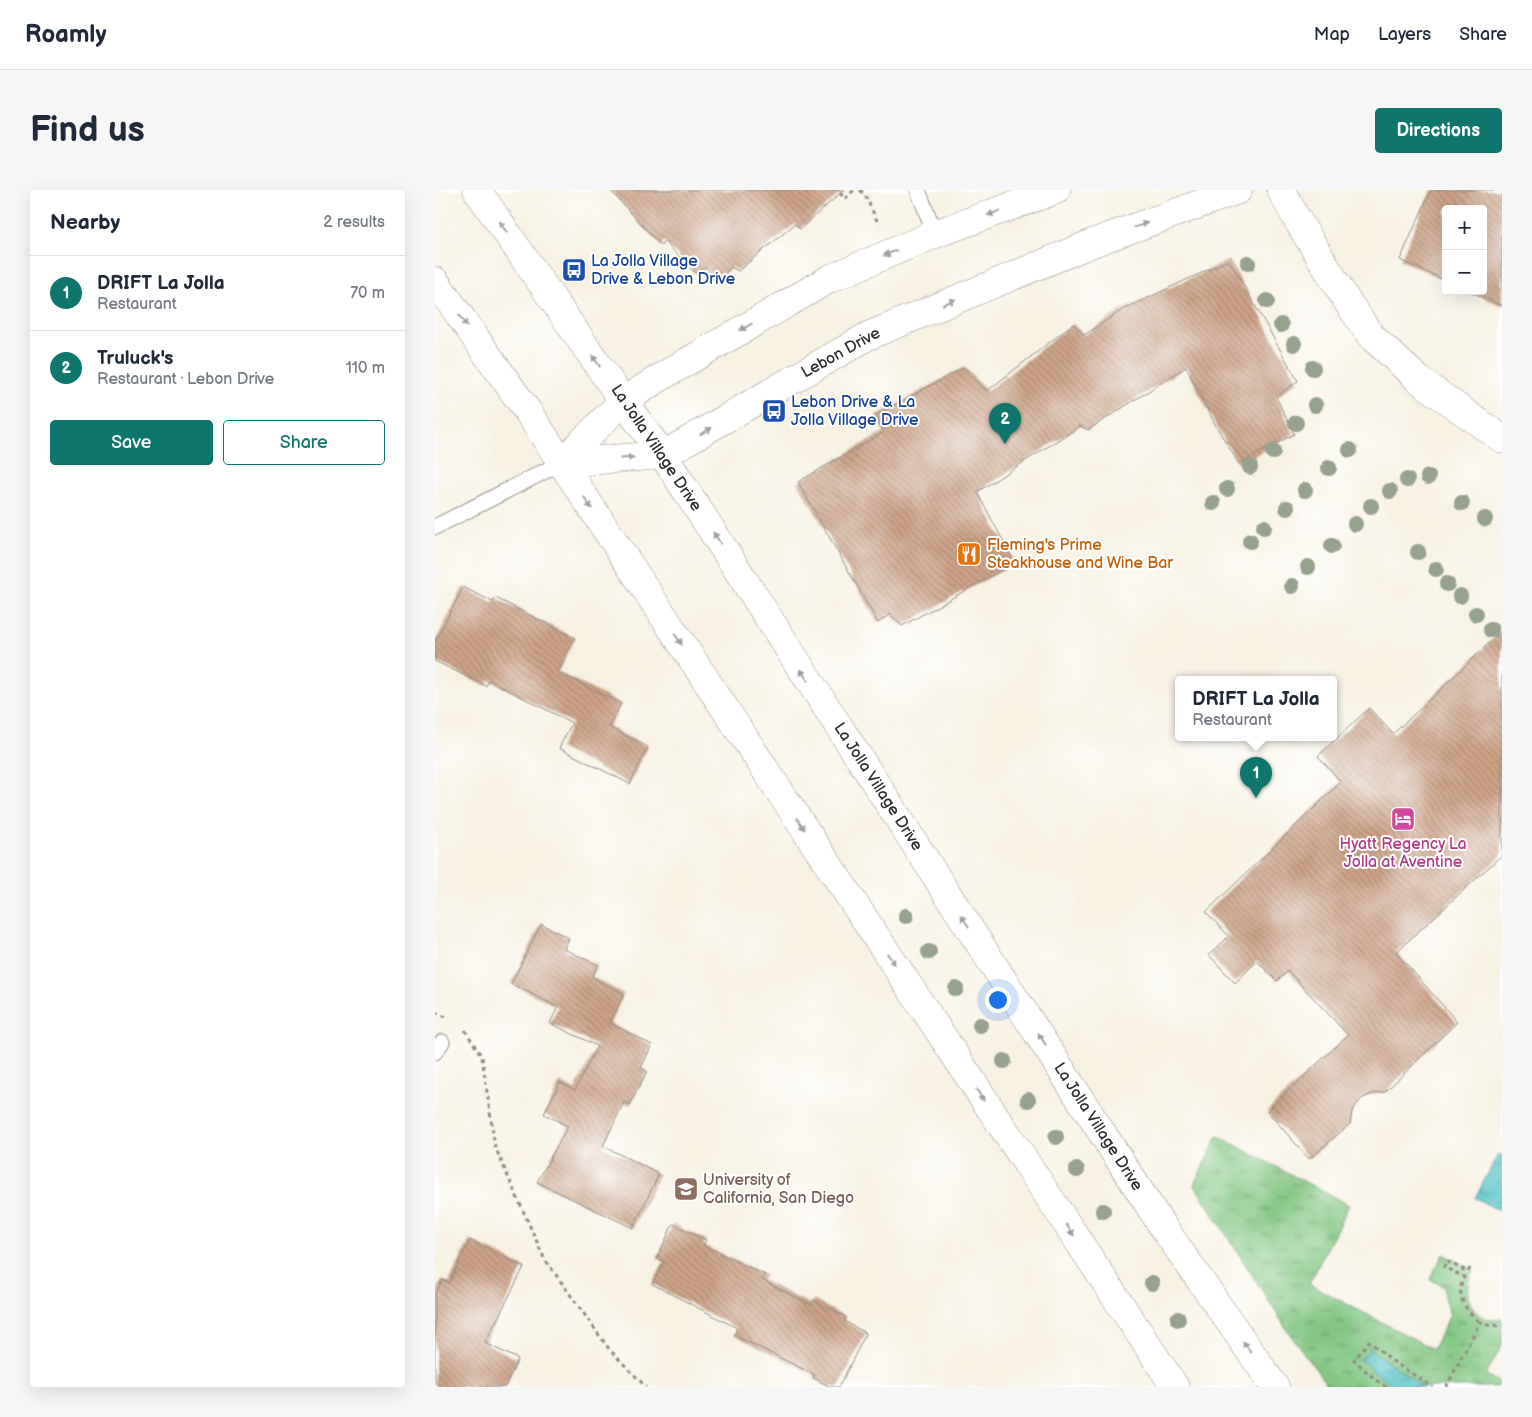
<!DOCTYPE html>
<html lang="en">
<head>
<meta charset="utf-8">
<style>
	:root { --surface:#fff; --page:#f6f6f7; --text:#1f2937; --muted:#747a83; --line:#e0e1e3; --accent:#0f766e }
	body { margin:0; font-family:"Balsamiq Sans",sans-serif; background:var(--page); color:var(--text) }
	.controls { position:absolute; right:15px; top:15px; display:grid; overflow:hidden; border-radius:5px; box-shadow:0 5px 20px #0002 }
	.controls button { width:45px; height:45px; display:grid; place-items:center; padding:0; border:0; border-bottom:1px solid var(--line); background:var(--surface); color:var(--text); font:25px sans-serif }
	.you { position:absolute; left:562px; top:809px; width:18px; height:18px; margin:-12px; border:4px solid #fff; border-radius:50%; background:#1a73e8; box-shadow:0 0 0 8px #1a73e833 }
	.badge { display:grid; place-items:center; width:32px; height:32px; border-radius:50%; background:var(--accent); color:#fff; font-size:16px; font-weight:700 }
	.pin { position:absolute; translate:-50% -41px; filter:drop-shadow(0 1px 2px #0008) }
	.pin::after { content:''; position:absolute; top:26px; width:18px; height:15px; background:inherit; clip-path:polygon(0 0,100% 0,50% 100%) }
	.popup { position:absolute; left:740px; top:486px; width:162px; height:65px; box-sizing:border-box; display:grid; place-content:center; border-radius:5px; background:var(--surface); filter:drop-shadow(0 1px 4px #0005); font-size:16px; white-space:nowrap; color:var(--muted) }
	.popup b { font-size:19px; color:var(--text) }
	.popup::after { content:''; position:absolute; left:50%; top:100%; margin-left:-10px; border:10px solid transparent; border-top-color:var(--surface) }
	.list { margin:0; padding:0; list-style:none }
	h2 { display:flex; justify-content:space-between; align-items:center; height:65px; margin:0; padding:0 20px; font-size:21px }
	h2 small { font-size:16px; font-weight:400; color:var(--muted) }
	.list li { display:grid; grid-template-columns:32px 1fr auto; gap:15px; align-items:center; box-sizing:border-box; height:75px; padding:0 20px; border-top:1px solid var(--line) }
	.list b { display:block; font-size:19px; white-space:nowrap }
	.list p { margin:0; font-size:16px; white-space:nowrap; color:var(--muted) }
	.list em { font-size:16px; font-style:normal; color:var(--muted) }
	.actions { display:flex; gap:10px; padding:15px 20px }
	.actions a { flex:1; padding:11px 0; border:1px solid var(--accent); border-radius:5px; text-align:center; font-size:18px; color:var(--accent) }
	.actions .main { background:var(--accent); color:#fff }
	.map { position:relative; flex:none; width:1067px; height:1197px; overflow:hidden; border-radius:5px }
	header { display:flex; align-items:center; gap:30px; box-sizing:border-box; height:70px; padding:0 25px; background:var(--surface); border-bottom:1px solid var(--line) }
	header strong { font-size:24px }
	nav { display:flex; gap:28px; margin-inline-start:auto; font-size:18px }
	.intro { display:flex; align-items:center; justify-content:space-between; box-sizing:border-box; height:120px; padding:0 30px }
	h1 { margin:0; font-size:35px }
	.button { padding:12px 22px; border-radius:5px; background:var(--accent); color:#fff; font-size:18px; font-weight:700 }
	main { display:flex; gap:30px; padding:0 30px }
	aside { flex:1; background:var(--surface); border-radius:5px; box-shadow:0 5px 20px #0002 }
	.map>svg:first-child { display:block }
	.grass { fill:url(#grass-tufts); stroke:#567956 }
	.water { fill:url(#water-ripples); stroke:#40777a }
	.building { fill:url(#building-back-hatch) }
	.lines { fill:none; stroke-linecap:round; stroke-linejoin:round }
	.service-casing { stroke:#918e86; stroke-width:17 }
	.tertiary-casing { stroke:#918e86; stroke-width:29 }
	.primary-casing { stroke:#918e86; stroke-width:29 }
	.path { stroke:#918e86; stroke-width:3; stroke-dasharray:4 4; stroke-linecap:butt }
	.service { stroke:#fff; stroke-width:15 }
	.tertiary { stroke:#fff; stroke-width:28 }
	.primary { stroke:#fff; stroke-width:28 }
	.tree { fill:#97a28e }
	.oneway { fill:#a0a0a0 }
	.labels { text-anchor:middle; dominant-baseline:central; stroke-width:4; stroke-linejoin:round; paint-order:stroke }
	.transit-label { font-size:16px; fill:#164399; stroke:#fff; text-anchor:start }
	.street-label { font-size:16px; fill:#2b2b2b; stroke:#fff }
	.food-label { font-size:16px; fill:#c56008; stroke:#fff; text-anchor:start }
	.hotel-label { font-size:16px; fill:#b23c85; stroke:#fff }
	.education-label { font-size:16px; fill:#785e54; stroke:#fff; text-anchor:start }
</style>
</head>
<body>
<header>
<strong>Roamly</strong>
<nav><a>Map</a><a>Layers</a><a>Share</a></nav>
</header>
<div class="intro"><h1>Find us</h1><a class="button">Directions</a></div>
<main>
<aside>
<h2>Nearby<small>2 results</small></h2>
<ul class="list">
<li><span class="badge">1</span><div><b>DRIFT La Jolla</b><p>Restaurant</p></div><em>70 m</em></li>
<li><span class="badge">2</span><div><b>Truluck's</b><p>Restaurant · Lebon Drive</p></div><em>110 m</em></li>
</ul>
<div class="actions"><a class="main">Save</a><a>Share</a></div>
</aside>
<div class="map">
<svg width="1067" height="1197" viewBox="0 0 1067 1197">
	<defs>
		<pattern id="grass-tufts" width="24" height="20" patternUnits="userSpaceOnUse" patternTransform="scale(1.25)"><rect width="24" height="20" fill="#82c781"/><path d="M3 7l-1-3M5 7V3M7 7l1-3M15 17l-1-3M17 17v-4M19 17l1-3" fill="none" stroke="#6ba26a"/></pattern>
		<pattern id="water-ripples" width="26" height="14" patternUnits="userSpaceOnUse" patternTransform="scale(1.25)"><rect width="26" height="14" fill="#55c3c9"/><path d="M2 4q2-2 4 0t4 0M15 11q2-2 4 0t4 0" fill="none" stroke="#479fa3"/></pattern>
		<pattern id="building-back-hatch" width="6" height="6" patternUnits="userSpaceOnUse" patternTransform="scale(1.25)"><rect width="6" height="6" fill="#cda488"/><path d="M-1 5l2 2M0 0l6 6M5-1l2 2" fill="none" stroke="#a7866f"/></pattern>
	</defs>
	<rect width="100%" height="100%" fill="#fff"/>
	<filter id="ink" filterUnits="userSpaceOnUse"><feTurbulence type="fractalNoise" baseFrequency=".02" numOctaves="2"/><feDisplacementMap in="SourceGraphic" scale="10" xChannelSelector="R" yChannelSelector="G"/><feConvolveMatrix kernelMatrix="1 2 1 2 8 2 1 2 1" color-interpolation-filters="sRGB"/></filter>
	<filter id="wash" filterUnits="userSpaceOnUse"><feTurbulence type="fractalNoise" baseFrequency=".0096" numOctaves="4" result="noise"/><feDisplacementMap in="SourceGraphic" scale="20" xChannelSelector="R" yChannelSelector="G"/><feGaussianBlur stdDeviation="1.12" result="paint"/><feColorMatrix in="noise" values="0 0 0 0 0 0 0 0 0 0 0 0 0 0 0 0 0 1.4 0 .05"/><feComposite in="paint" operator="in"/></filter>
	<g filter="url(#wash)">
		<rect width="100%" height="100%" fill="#f7f1e2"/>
		<path class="grass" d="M783,946L914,1015L874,1094L998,1159L1015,1125L1010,1112L1009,1097L995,1089L1008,1064L1038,1080C1036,1085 1033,1090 1033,1095C1030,1116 1046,1134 1067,1129V1156L1051,1185L1067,1194V1197H894L856,1146L759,994Z"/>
		<g class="water">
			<polygon points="1063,964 1067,966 1067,1022 1040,1008"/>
			<polygon points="935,1159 989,1197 960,1197 925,1170"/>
		</g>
		<g id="blocks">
			<g class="building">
				<polygon points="175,0 409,0 365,39 360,34 303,81 296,77 283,91 271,77 260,83 229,51 226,56"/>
				<polygon points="996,0 1067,0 1067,116 1034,101 1048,101 1048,19 1011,19 1011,91 965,70"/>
				<polygon points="794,70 863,191 841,207 859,244 804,274 781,236 751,177 653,240 645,236 542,302 580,373 467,436 455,424 443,433 363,292 449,242 440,226 529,177 552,201 638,134 649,145 689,119"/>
				<polygon points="28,397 58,412 61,408 140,448 123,482 186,514 174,537 213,557 195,594 124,558 137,533 54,490 51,496 0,471 0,452"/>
				<polygon points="1067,441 1067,665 961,762 1022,832 950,902 937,904 926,909 917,921 915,934 874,969 832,921 913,845 853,781 842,791 822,771 800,793 774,765 794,746 771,722 906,592 883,566 934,518 958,544"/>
				<polygon points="106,734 134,748 129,759 163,775 157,787 189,804 175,833 217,855 206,878 212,881 195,915 189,912 168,956 224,984 198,1038 102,992 133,936 109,924 125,892 140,900 162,856 115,833 123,817 76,794"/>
				<polygon points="238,1034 271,1050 268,1055 330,1085 327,1090 376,1115 378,1110 411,1127 409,1131 431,1143 404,1197 396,1197 378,1188 380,1185 299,1145 302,1138 217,1094 229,1072 222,1068"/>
				<polygon points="35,1050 89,1077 50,1153 83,1169 70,1197 0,1197 0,1105 7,1090 14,1093"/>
			</g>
		</g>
	</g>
	<g filter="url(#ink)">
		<use href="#blocks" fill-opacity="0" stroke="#918e86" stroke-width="1"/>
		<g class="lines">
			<defs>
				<g id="service">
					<polyline points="483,0 500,44"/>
					<polyline points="0,337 126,273"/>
					<polyline points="0,862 7,852"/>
				</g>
				<g id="tertiary">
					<polyline points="846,0 860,26 912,111 936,146 984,190 1067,249"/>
					<polyline points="126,273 228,265 433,146 660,52 803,0"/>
					<polyline points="126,273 188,211 226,187 394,89 500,44 621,0"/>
				</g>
				<g id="primary">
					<polyline points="42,0 188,211 228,265 728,1037 840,1197"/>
					<polyline points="0,91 93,222 740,1197"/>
				</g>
			</defs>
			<use href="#service" class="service-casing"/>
			<use href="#tertiary" class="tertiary-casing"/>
			<use href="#primary" class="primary-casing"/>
			<g class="path">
				<polyline points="425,0 430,5 444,35"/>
				<polyline points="405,3 410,9 419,0"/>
				<polyline points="0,822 11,827"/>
				<polyline points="30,840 47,867 60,957 109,1068 174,1159 211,1197"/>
				<path d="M1035,1078L1033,1082L1011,1071L1009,1077L1029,1087C1020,1105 1031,1122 1045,1132"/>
				<polyline points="951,1197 940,1189 919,1170 934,1151 960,1173 998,1197"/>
				<polyline points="1011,1197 1045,1132 1055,1136 1067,1135"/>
			</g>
			<use href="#service" class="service"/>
			<use href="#tertiary" class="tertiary"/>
			<use href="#primary" class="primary"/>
		</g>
		<g class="tree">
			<circle cx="813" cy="73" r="8"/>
			<circle cx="832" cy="111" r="8"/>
			<circle cx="846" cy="135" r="8"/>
			<circle cx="859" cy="154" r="8"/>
			<circle cx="878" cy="178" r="8"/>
			<circle cx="880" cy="215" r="8"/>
			<circle cx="861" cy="233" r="8"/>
			<circle cx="915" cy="260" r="8"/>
			<circle cx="838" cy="262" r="8"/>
			<circle cx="815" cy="277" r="8"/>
			<circle cx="894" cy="278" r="8"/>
			<circle cx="993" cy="287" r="8"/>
			<circle cx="972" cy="290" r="8"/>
			<circle cx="792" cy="299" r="8"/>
			<circle cx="870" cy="300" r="8"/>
			<circle cx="955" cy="301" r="8"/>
			<circle cx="778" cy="313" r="8"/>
			<circle cx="1027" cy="313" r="8"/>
			<circle cx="936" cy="316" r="8"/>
			<circle cx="852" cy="318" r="8"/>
			<circle cx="1050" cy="329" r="8"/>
			<circle cx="920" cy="334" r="8"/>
			<circle cx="829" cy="337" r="8"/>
			<circle cx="815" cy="351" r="8"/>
			<circle cx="897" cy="356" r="8"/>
			<circle cx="983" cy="362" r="8"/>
			<circle cx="873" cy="377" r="8"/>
			<circle cx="1001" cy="379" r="8"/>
			<circle cx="1012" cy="394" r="8"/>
			<circle cx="857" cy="396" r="8"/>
			<circle cx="1025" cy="406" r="8"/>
			<circle cx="1041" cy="424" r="8"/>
			<circle cx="1056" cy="440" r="8"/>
			<circle cx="471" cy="726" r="8"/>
			<circle cx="494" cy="762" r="8"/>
			<circle cx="521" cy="799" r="8"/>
			<circle cx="545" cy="835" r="8"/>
			<circle cx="569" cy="871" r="8"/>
			<circle cx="593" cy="910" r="8"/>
			<circle cx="621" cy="947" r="8"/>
			<circle cx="642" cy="980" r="8"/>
			<circle cx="668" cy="1021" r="8"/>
			<circle cx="717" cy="1093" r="8"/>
			<circle cx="743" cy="1129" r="8"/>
		</g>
		<defs><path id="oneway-solid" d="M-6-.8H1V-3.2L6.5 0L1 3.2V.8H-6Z" transform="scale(1.25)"/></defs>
		<g class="oneway">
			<use href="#oneway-solid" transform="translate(559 23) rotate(160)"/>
			<use href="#oneway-solid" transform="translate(706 35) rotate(-20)"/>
			<use href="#oneway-solid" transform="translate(68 37) rotate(-125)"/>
			<use href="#oneway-solid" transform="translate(455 63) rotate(157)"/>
			<use href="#oneway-solid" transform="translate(514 112) rotate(-23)"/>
			<use href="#oneway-solid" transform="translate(28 131) rotate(55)"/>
			<use href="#oneway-solid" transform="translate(311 137) rotate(150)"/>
			<use href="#oneway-solid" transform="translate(161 171) rotate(-125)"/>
			<use href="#oneway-solid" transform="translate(271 241) rotate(-30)"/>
			<use href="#oneway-solid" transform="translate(192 268) rotate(-4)"/>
			<use href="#oneway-solid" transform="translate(153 313) rotate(56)"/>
			<use href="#oneway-solid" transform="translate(282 348) rotate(-123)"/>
			<use href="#oneway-solid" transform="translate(243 449) rotate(56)"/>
			<use href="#oneway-solid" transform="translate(369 485) rotate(-123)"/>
			<use href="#oneway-solid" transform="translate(366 634) rotate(56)"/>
			<use href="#oneway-solid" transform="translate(530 731) rotate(-123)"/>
			<use href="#oneway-solid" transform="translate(456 769) rotate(56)"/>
			<use href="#oneway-solid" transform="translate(607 849) rotate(-123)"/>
			<use href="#oneway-solid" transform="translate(545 905) rotate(56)"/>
			<use href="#oneway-solid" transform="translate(635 1040) rotate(56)"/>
			<use href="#oneway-solid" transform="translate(812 1157) rotate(-125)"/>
		</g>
	</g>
	<defs>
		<symbol id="bus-square" viewBox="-11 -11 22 22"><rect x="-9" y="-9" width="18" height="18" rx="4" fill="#1a4fb4" stroke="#fff"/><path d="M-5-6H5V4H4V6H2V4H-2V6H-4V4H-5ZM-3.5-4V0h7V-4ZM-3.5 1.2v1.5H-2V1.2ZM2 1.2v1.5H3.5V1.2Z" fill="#fff"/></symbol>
		<symbol id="restaurant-square" viewBox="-11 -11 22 22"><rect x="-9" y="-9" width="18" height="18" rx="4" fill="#e8710a" stroke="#fff"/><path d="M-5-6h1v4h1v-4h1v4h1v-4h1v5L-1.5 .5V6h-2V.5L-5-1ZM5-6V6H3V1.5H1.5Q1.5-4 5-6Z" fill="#fff"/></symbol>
		<symbol id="hotel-square" viewBox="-11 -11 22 22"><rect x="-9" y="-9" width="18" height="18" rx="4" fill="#d1479c" stroke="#fff"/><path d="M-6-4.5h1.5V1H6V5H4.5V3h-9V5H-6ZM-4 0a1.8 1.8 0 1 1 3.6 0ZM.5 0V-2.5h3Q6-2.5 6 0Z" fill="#fff"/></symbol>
		<symbol id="university-square" viewBox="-11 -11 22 22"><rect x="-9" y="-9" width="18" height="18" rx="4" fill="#8d6e63" stroke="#fff"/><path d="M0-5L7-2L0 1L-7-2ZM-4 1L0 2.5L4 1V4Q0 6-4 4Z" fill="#fff"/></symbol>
	</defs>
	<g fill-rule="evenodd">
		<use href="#bus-square" x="125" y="66" width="28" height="28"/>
		<use href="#bus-square" x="325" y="207" width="28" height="28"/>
		<use href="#restaurant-square" x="520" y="350" width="28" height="28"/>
		<use href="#hotel-square" x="954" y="615" width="28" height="28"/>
		<use href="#university-square" x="237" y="985" width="28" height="28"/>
	</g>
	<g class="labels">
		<g class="transit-label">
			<text x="156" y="71">La Jolla Village<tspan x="156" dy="18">Drive &amp; Lebon Drive</tspan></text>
			<text x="356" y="212">Lebon Drive &amp; La<tspan x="356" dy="18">Jolla Village Drive</tspan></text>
		</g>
		<g class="street-label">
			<text transform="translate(406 163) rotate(-29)">Lebon Drive</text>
			<text transform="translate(221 258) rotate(56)">La Jolla Village Drive</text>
			<text transform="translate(443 597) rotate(57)">La Jolla Village Drive</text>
			<text transform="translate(663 937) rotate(57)">La Jolla Village Drive</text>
		</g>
		<g class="food-label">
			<text x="552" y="355">Fleming's Prime<tspan x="552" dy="18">Steakhouse and Wine Bar</tspan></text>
		</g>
		<g class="hotel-label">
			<text x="968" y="654">Hyatt Regency La<tspan x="968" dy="18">Jolla at Aventine</tspan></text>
		</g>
		<g class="education-label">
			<text x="268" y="990">University of<tspan x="268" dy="18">California, San Diego</tspan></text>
		</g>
	</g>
</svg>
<div class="controls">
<button>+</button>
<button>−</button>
</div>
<div class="you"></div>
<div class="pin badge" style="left:821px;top:608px">1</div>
<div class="popup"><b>DRIFT La Jolla</b>Restaurant</div>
<div class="pin badge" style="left:570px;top:254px">2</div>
</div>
</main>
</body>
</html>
